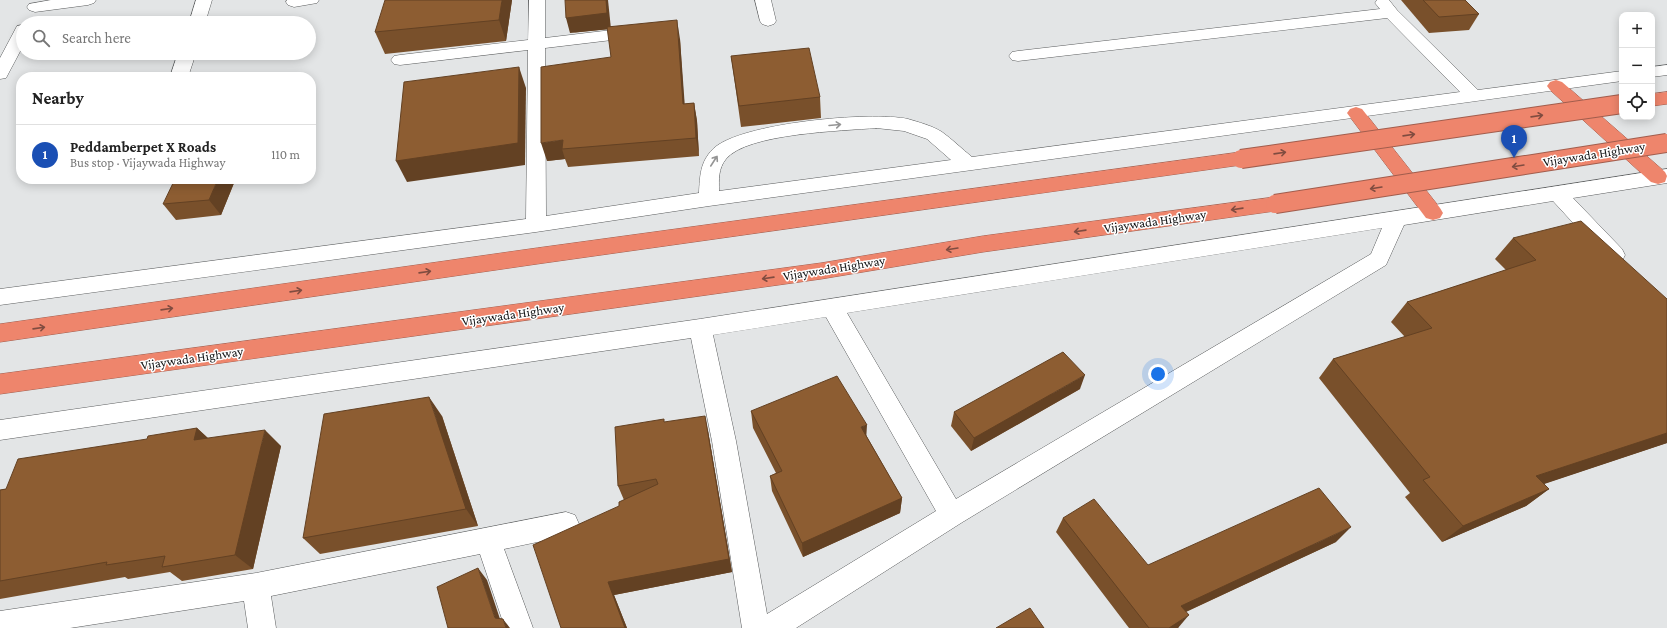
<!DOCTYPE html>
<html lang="en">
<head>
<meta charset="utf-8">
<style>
	:root { --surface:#fff; --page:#f6f6f6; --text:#222; --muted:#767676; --line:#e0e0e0; --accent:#db2777 }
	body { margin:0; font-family:"Crimson Pro",serif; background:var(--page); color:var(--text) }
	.controls { position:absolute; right:12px; top:12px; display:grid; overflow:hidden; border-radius:8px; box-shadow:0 2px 10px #0003 }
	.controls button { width:36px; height:36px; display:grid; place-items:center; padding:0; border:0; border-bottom:1px solid var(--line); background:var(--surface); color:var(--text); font:20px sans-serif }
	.you { position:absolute; left:1158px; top:374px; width:14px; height:14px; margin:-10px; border:3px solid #fff; border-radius:50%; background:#1a73e8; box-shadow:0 0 0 6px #1a73e833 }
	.badge { display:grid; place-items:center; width:26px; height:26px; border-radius:50%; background:var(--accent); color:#fff; font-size:13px; font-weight:700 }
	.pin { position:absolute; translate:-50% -33px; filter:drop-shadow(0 1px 2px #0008) }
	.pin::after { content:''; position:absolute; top:21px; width:14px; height:12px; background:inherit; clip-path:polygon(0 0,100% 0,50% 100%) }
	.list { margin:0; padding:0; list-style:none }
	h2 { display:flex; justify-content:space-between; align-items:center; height:52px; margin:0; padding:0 16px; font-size:17px }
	h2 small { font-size:13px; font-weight:400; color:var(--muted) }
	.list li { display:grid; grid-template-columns:26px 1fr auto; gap:12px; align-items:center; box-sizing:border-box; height:60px; padding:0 16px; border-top:1px solid var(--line) }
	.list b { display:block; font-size:15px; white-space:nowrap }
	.list p { margin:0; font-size:13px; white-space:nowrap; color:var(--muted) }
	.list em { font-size:13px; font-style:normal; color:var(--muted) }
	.icon { flex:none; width:22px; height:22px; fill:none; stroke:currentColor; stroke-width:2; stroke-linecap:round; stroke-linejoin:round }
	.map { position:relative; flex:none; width:1667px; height:628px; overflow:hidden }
	.search { position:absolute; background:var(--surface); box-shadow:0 2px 10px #0003; left:16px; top:16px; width:300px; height:44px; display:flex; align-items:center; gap:10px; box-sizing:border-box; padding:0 14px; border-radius:22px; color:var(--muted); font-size:15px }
	.panel { position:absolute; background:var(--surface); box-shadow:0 2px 10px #0003; left:16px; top:72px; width:300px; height:112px; border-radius:16px }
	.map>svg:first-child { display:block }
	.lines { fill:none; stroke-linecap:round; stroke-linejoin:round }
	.minor-casing { stroke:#5a5c5d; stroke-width:1 }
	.highway-casing { stroke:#a15d4d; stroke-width:1 }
	.minor { fill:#fff; fill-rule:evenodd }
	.highway { fill:#ee856c; fill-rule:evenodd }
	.highway-bridge-casing { stroke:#a15d4d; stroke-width:20; stroke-linecap:butt }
	.highway-bridge { stroke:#ee856c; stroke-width:18 }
	.wall { fill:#79502b }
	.shaded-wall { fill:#634123 }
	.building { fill:#8d5d32; stroke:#634123 }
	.oneway { stroke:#804c40 }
	.oneway2 { stroke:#959595 }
	.labels { text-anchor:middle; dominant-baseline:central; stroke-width:3; stroke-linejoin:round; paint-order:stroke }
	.street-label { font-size:13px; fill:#131314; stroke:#fff }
</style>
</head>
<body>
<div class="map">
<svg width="1667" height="628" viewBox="0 0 1667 628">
	<rect width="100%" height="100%" fill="#e3e5e6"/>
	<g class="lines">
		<defs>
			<g id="minor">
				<polygon points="51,0 96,0 94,3 88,5 35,12 29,10 27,7 29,4"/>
				<polygon points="196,0 212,0 205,23 189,23"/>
				<polygon points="287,0 319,0 317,3 294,7 288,5 286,2"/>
				<path d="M529,0H545V38L637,27L643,28L645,32L643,36L637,37L545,48L546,216L699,193C700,176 700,162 713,149C739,123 872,111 908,119C918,122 933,126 942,132C952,139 962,149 972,157L1460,92L1387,18L1018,61L1012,60L1009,56L1012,52L1018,51L1380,9L1375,3L1377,0H1389L1397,10L1478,90L1622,71V81L709,206L536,232L0,305V289L526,219L528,50L400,65L394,64L391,60L394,56L400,55L528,40ZM876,128L904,131L927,139L951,160L719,191C719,179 718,169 726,159C747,133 843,131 876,128Z"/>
				<polygon points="755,0 771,0 776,21 774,24 768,26 762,24 760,21"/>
				<polygon points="23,25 23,46 6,78 0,79 0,58 17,26"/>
				<polygon points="178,53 196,53 188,77 170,77"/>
				<polygon points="1667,65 1667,75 1652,77 1652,67"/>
				<path d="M1667,169V183L1573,198L1622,249L1625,255L1622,261L1615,263L1608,261L1553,201L1404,225L1386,265L961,523L796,628H742L712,441L691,338L0,440V420L700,319ZM1382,228L1371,254L956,499L847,313ZM826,317L936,511L767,614L736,441L713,335Z"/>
				<polygon points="566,512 575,515 579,524 575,533 566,536 504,549 533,628 505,628 480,554 271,596 276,628 248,628 244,601 70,628 0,628 0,611 256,573"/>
			</g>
			<g id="highway">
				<polygon points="1556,80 1562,82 1665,172 1667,176 1665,182 1658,184 1651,182 1550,90 1547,86 1550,82"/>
				<polygon points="1667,92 1667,104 1652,106 1652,94"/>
				<polygon points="1356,107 1362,109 1440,208 1443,213 1440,218 1433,220 1426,218 1347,113 1350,109"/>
				<polygon points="1241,152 1248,154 1251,159 1248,164 537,264 0,342 0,324 537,248"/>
				<polygon points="1275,197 1282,199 1285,204 1282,209 1275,211 983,252 821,279 0,394 0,374 821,263 983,236"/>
			</g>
		</defs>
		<use href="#minor" class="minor-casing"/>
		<use href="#highway" class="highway-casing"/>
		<use href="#minor" class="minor"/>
		<use href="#highway" class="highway"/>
		<defs>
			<g id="highway-bridge">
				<polyline points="1241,159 1622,104"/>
				<polyline points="1275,204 1667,143"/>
			</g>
		</defs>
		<use href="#highway-bridge" class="highway-bridge-casing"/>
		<use href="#highway-bridge" class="highway-bridge"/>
	</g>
	<g class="wall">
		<polygon points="512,0 506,41 385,54 375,32"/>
		<polygon points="1401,0 1465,0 1479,14 1469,30 1429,33"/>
		<polygon points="610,26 680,39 684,104 694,103 697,121 699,156 568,167 565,159 547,161 611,57 608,29 570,33"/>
		<polygon points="731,56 820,97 821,118 741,127 734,77"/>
		<polygon points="234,183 221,215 176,220 163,204"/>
		<polygon points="1513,238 1667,299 1667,443 1543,484 1549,489 1526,506 1442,542 1405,497 1410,493 1319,378 1333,359 1405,337 1391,322 1407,302 1506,270 1495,259"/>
		<polygon points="1080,389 971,451 951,426 954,412"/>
		<polygon points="751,411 866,435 902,498 900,513 803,557 772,491 770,476 776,473 753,428"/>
		<polygon points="442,416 478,526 320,554 303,538"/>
		<polygon points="665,422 708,431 732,572 614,595 627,628 561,628 619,506 624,500 618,486"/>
		<polygon points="197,428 208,438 281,446 253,569 182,581 170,572 128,579 125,577 0,599 0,490 6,489"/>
		<polygon points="1063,518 1148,565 1336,542 1186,612 1178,628 1129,628 1056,532"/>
	</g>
	<g class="shaded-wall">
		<polygon points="502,0 512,0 506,41 499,20"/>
		<polygon points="606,0 608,0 611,29 570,33 566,18"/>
		<polygon points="677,20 680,39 686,122 683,104"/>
		<polygon points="519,67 526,88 525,165 407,182 396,161"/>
		<polygon points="694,103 697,121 699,156 696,138"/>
		<polygon points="563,140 562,149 565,159 547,161 541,143"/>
		<polygon points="218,179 231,179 234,183 221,215 209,200"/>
		<polygon points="1085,375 1080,389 971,451 974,438"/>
		<polygon points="429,397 442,416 478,526 466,509"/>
		<polygon points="705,416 708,431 732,572 614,595 627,628 625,628 608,582"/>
		<polygon points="867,425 866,441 861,427"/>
		<polygon points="197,428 215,445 194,440"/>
		<polygon points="265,430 281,446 253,569 235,555"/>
		<polygon points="1667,433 1667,443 1514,494 1536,476"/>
		<polygon points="1549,489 1526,506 1442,542 1463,526"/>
		<polygon points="902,498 900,513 803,557 802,543"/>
		<polygon points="1351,527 1336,542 1170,619 1181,606"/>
		<polygon points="478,568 487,580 503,628 495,618"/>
		<polygon points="1189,615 1178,628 1169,628"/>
		<polygon points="503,619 510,628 506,628"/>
	</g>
	<g class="building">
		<polygon points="385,0 502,0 499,20 375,32"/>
		<polygon points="565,0 606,0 607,13 566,18"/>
		<polygon points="1423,0 1465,0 1479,14 1439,17"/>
		<polygon points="677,20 683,104 694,103 696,138 562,149 563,140 541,143 541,67 611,57 607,27"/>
		<polygon points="809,48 820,97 739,106 731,56"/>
		<polygon points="519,67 518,143 396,161 404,82"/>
		<polygon points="175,179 218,179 209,200 163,204"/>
		<polygon points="1581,221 1667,299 1667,433 1536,476 1549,489 1463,526 1423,480 1430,477 1333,359 1432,328 1407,302 1536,260 1513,238"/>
		<polygon points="1063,352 1085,375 974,438 954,412"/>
		<polygon points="837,376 867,425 861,427 902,498 802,543 770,476 782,471 751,411"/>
		<polygon points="429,397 466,509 303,538 324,414"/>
		<polygon points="705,416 729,559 608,582 625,628 561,628 533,545 619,506 619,502 658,484 656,479 618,486 615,427 664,419 664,422"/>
		<polygon points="197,428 194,440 265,430 235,555 162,567 165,556 106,565 107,562 0,581 0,490 6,489 18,459 147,439 148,436"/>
		<polygon points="1319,488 1351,527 1181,606 1189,615 1169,628 1149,628 1063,518 1094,499 1148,565"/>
		<polygon points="478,568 495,618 503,619 506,628 448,628 437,587"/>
		<polygon points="1030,608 1044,628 996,628"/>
	</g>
	<defs><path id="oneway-shaft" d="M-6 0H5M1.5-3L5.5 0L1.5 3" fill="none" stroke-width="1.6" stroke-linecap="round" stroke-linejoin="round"/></defs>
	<g class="oneway">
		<use href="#oneway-shaft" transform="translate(1537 116) rotate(-8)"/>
		<use href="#oneway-shaft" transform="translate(1409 135) rotate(-8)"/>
		<use href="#oneway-shaft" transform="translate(1280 153) rotate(-8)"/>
		<use href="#oneway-shaft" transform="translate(1518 166) rotate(171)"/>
		<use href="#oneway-shaft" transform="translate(1376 188) rotate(171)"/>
		<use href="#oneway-shaft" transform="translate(1237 209) rotate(172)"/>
		<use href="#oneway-shaft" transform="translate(1080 231) rotate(172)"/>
		<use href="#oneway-shaft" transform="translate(952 249) rotate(171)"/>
		<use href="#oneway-shaft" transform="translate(425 272) rotate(-8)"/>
		<use href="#oneway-shaft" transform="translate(768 278) rotate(172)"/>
		<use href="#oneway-shaft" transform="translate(296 291) rotate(-8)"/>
		<use href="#oneway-shaft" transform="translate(167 309) rotate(-8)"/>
		<use href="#oneway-shaft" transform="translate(39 328) rotate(-8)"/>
	</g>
	<g class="oneway2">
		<use href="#oneway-shaft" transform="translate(835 125) rotate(-5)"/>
		<use href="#oneway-shaft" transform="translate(714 161) rotate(-57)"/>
	</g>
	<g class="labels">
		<g class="street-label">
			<text transform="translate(1594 154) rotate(-9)">Vijaywada Highway</text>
			<text transform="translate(1155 221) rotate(-8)">Vijaywada Highway</text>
			<text transform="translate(834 268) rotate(-9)">Vijaywada Highway</text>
			<text transform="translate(513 314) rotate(-8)">Vijaywada Highway</text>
			<text transform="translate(192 358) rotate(-8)">Vijaywada Highway</text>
		</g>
	</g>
</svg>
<div class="controls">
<button>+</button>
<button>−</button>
<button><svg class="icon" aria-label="locate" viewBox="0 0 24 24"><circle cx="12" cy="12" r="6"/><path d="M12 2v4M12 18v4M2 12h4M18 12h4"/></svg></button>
</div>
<div class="you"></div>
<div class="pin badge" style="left:1514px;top:158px;background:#1a4fb4">1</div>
<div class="search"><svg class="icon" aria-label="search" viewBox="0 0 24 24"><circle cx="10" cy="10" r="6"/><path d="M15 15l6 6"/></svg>Search here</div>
<section class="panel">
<h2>Nearby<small></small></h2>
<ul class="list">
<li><span class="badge" style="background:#1a4fb4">1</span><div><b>Peddamberpet X Roads</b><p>Bus stop · Vijaywada Highway</p></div><em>110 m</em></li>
</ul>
</section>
</div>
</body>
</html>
